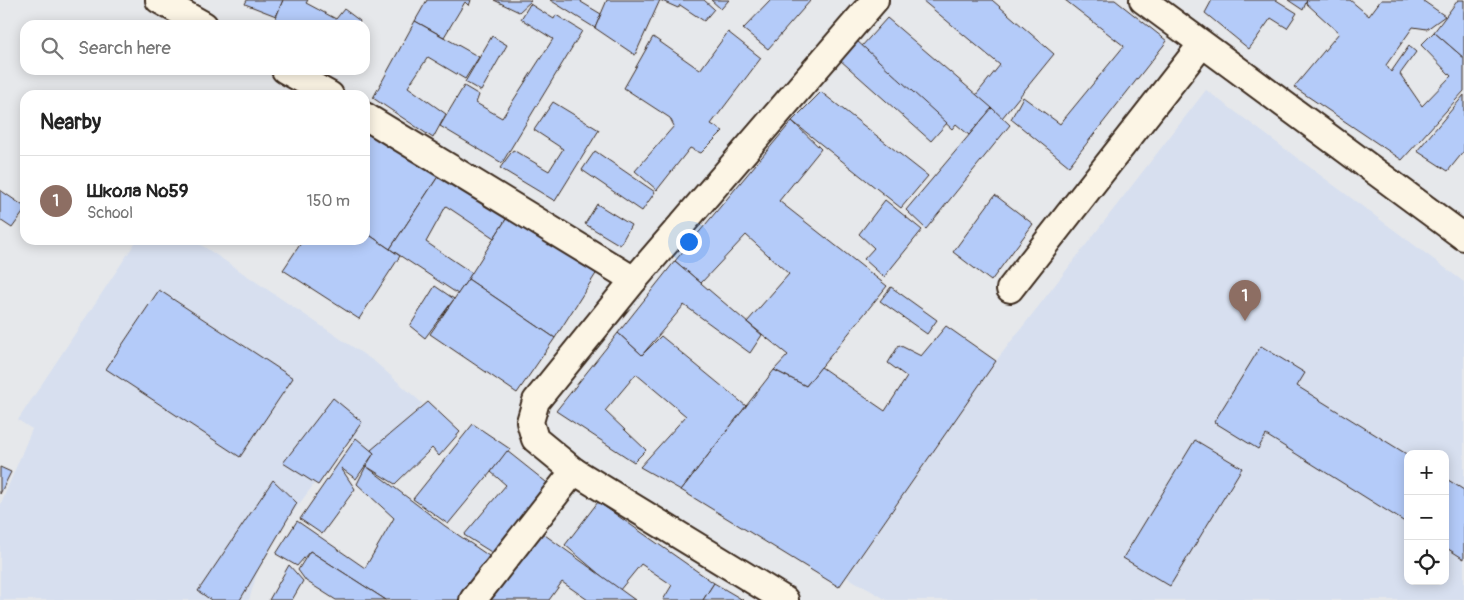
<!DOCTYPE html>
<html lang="en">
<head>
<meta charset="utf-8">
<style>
	:root { --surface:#fff; --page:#f6f6f6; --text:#222; --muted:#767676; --line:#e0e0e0; --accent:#3b2a1e }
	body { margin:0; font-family:Pangolin,sans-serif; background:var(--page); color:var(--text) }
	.controls { position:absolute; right:15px; bottom:15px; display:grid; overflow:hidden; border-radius:10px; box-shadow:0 2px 12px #0003 }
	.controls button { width:45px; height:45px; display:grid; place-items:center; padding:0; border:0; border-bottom:1px solid var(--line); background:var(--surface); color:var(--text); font:25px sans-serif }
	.you { position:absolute; left:688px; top:241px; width:18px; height:18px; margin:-12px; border:4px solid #fff; border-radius:50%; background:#1a73e8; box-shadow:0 0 0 8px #1a73e833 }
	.badge { display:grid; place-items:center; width:32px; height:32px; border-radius:50%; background:var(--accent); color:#fff; font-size:16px; font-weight:700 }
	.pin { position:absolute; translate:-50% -41px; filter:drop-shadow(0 1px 2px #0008) }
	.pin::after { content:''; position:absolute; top:26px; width:18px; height:15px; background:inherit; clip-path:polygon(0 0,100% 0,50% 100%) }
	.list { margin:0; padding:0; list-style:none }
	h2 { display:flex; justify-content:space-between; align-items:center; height:65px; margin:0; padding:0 20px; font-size:21px }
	h2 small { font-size:16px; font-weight:400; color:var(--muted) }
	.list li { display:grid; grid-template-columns:32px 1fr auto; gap:15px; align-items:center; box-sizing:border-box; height:90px; padding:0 20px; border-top:1px solid var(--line) }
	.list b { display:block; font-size:19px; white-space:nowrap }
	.list p { margin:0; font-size:16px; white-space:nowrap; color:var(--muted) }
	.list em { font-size:16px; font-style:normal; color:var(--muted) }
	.icon { flex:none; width:28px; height:28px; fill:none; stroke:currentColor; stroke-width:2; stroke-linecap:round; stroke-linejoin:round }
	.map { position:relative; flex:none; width:1464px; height:600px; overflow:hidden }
	.search { position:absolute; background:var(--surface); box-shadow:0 2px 12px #0003; left:20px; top:20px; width:350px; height:55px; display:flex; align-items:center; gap:12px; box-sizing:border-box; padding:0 18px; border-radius:15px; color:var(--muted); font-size:19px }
	.panel { position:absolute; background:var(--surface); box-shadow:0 2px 12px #0003; left:20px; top:90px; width:350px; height:155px; border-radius:15px }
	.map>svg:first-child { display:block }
	.built { fill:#d7dfef; fill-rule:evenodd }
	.building { fill:#b4cbf9; stroke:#3b2a1e }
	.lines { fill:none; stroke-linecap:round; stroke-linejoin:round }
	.minor-casing { stroke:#3b2a1e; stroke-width:30 }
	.minor { stroke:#fcf5e5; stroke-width:26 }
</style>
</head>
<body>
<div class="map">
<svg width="1464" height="600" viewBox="0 0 1464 600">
	<rect width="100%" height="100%" fill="#e6e8eb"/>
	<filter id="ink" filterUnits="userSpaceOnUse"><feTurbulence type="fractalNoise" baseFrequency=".02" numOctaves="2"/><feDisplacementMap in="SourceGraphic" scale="10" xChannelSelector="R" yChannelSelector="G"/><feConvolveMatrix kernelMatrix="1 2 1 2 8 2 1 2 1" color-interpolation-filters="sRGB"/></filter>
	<g filter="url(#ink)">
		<g class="built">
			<path d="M1206,90L1464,282V600H887L847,577L996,361ZM1408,454H1445V581H1408Z"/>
			<polygon points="137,240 194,240 375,362 423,404 367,456 348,438 263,553 249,600 0,600 0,506 32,429 18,420"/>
		</g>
		<g class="building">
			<polygon points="247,0 283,0 276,16 245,4"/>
			<polygon points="283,0 308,0 306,3 336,19 344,9 360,21 358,25 273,25"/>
			<polygon points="427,0 471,0 469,6 465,2 444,37 415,21"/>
			<polygon points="494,0 529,0 531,1 519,12"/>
			<polygon points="550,0 582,0 581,2 601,14 595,28"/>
			<polygon points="607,0 704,0 714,9 704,21 680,5 678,8 660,0 635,55 595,28"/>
			<polygon points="711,0 729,0 721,9"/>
			<polygon points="771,0 811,0 768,49 743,29"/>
			<polygon points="922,0 992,0 1054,54 1002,118 976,95 1000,65"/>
			<polygon points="1065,0 1115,0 1167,41 1069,166 1011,119 1023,97 1060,124 1124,46"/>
			<polygon points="1212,0 1276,0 1297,13 1287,28 1271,18 1249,49 1205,13"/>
			<polygon points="1288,0 1307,0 1303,10"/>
			<polygon points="1307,0 1350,0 1369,16 1381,0 1422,0 1445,16 1427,29 1413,27 1386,65 1391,72 1409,46 1416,52 1400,74 1422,106 1451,76 1421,45 1434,32 1464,58 1464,91 1402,160 1294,87 1339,33 1306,3"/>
			<polygon points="1458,0 1464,0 1464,58 1434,32"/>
			<polygon points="530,4 554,19 556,15 582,31 502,163 440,126 464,86 479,95 476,103 502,118 553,39 521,19"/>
			<polygon points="887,18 992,108 969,135 956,124 952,129 862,46"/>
			<polygon points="415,21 479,57 465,79 428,57 408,87 446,114 433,138 373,98"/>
			<polygon points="728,32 761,58 711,124 723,131 701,153 690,148 657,190 635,171 674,126 670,118 624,88 653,37 700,70"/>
			<polygon points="492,36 507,45 481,91 465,82"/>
			<polygon points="856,40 947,123 931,141 840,60"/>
			<polygon points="821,92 928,176 901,208 792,121"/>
			<polygon points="1464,95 1464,151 1448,171 1417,151"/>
			<polygon points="553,102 599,130 555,201 500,168 513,150 549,171 563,149 534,130"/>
			<polygon points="992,108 1010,125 926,229 906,210"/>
			<polygon points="792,121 821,149 779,201 887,286 806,386 774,370 788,355 747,322 789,274 746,235 701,283 675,261"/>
			<polygon points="365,122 443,169 390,249 365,232"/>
			<polygon points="595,151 655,192 642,211 582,170"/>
			<polygon points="443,169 510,213 494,238 446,206 426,242 472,273 458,294 390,249"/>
			<polygon points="0,190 25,207 25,210 12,228 0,220"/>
			<polygon points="995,195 1033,224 991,281 953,252"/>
			<polygon points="885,200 922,230 884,277 864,259 874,248 859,234"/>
			<polygon points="597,204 631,225 620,245 585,224"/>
			<polygon points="510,213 599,269 555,338 468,279"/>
			<polygon points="365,232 400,256 359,319 283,270 303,240 365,240"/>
			<polygon points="675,261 762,335 750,353 684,305 642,355 618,333"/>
			<polygon points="468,279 555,338 517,393 430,334"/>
			<polygon points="435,286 454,299 425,338 410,326"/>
			<polygon points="891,287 937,320 927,334 880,301"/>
			<polygon points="159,290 293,378 240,457 106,369"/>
			<polygon points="946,326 996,361 839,587 681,490 774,370 806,386 821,367 885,411 907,377 888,363 899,345 921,356"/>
			<polygon points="618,333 642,355 661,336 746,406 681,490 640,467 686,416 636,374 605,411 646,450 634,462 556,411"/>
			<polygon points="1261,346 1305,373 1297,386 1408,455 1408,524 1266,435 1258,449 1214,422"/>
			<polygon points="333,398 362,422 318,485 283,463"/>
			<polygon points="428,402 460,432 439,456 432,448 395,484 366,466 374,453 371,450"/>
			<polygon points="473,424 510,449 448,524 413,499"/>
			<polygon points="356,438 374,453 356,479 341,468 355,489 322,534 300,519"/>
			<polygon points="1195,440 1242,468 1170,586 1123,558"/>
			<polygon points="507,451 551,486 496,555 464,535 506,485 491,472"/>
			<polygon points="366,466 445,526 492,558 461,600 386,600 310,551 297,566 276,554 297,521 365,568 394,518 357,484"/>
			<polygon points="0,467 11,472 0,494"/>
			<polygon points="1445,478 1464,490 1464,559 1445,547"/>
			<polygon points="273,480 297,503 240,600 211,600 198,591"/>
			<polygon points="598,502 714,583 703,600 663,600 672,585 641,564 619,591 565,545"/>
			<polygon points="538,530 635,600 588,600 562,582 549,600 488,600"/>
			<polygon points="310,551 386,600 336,600 306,581 298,570"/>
			<polygon points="289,565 303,581 292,600 269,600"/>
			<polygon points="714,583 743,600 703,600"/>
		</g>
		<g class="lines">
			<defs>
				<g id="minor">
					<polyline points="159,0 204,25"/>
					<polyline points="1143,0 1464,237"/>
					<polyline points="285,70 330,95"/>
					<polyline points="365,116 634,280"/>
					<polyline points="1010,289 1202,44"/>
					<polyline points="574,471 535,439 530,422 536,401 634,280 875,0"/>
					<polyline points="473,600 574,471 785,600"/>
				</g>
			</defs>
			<use href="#minor" class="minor-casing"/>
			<use href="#minor" class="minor"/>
		</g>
	</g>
</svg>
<div class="controls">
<button>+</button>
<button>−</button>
<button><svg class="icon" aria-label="locate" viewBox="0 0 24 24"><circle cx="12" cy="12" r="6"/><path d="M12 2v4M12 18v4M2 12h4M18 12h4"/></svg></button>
</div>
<div class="you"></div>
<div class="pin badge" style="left:1245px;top:321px;background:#8d6e63">1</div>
<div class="search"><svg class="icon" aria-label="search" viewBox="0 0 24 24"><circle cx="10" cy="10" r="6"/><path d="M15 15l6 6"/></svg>Search here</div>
<section class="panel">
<h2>Nearby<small></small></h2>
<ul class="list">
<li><span class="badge" style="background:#8d6e63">1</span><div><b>Школа №59</b><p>School</p></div><em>150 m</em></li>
</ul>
</section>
</div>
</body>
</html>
